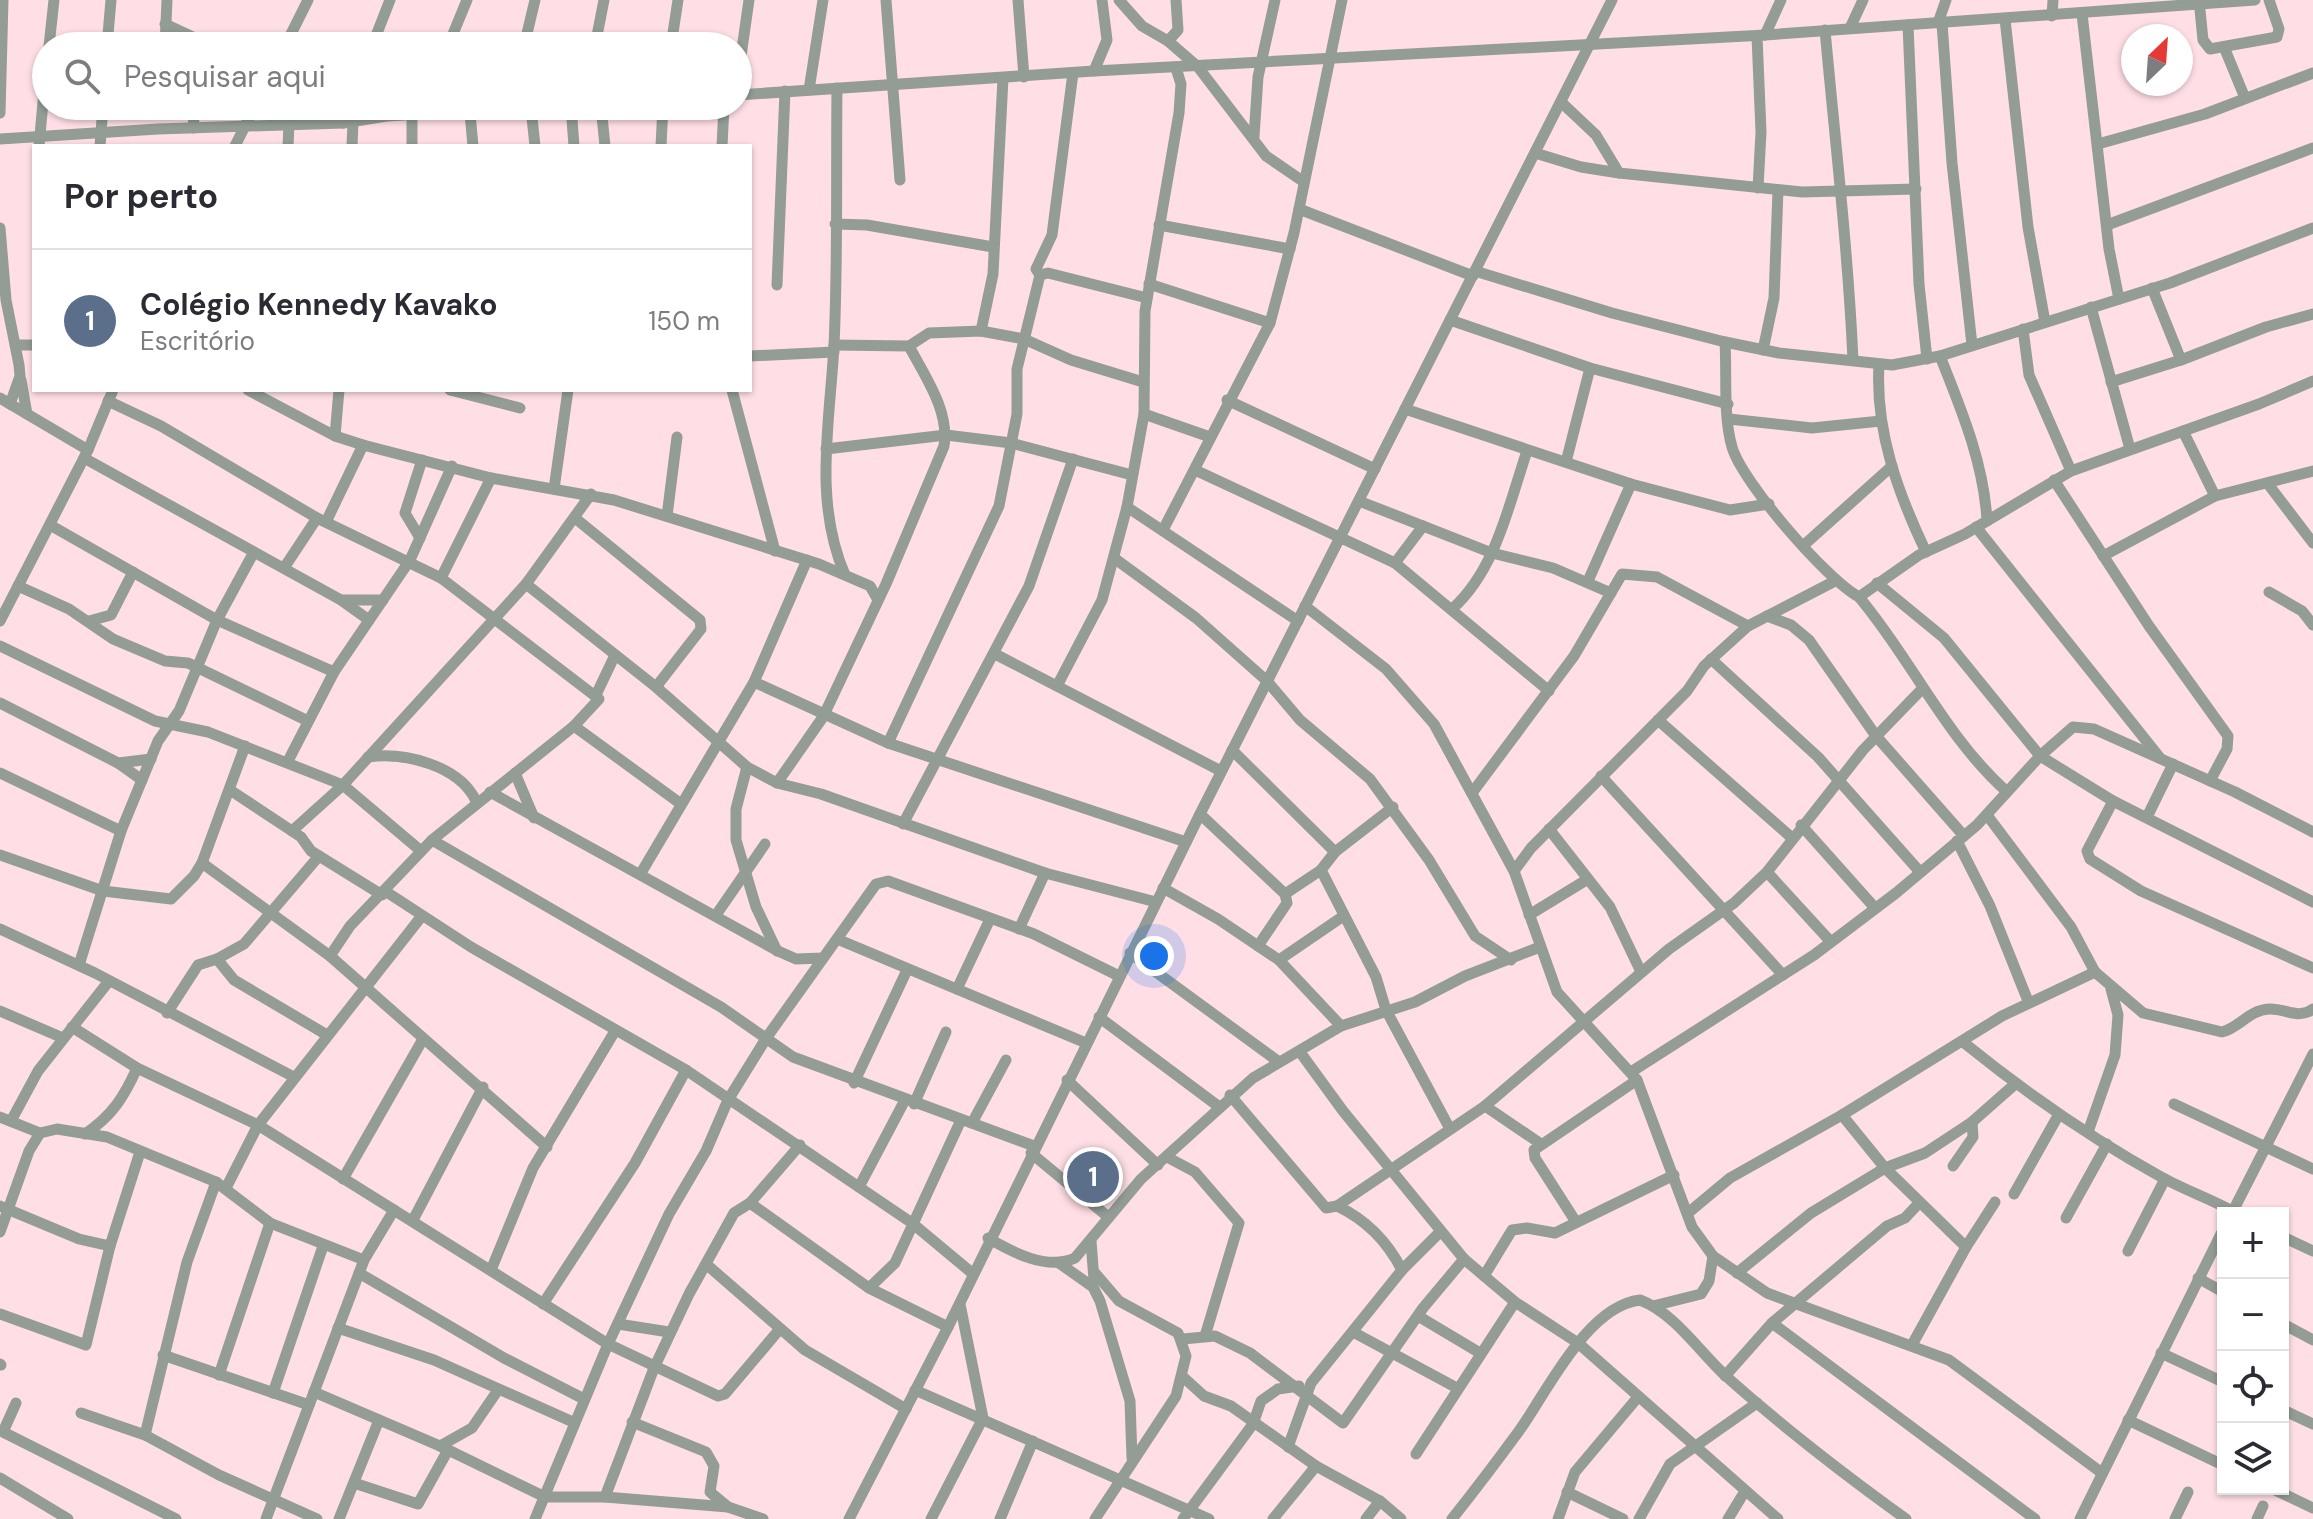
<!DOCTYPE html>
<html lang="pt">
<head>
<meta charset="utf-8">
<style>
	:root { --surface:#fff; --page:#f7f7f7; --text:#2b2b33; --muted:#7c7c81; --line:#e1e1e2; --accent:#b45309 }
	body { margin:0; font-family:"DM Sans",sans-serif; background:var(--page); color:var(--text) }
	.controls { position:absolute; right:24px; bottom:24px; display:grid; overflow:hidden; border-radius:0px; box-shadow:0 2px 6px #0004 }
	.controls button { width:72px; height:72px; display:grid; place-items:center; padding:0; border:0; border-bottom:2px solid var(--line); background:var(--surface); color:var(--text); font:40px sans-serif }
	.compass { position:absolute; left:2121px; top:24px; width:72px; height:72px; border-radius:50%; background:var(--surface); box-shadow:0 2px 6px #0004; rotate:25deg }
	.you { position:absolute; left:1154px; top:956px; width:28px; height:28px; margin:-20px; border:6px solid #fff; border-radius:50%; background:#1a73e8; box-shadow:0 0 0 12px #1a73e833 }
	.badge { display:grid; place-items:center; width:52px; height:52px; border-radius:50%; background:var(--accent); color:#fff; font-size:26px; font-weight:700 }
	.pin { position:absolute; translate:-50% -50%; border:4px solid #fff; box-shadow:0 2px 8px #0006 }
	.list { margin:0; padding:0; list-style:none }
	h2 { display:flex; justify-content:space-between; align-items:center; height:104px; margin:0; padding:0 32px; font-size:34px }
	h2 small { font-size:26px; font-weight:400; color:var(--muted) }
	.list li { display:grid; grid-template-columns:52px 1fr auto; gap:24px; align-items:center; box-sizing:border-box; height:144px; padding:0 32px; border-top:2px solid var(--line) }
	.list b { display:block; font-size:30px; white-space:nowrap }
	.list p { margin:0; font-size:26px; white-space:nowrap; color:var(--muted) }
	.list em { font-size:26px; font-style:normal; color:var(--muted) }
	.icon { flex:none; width:44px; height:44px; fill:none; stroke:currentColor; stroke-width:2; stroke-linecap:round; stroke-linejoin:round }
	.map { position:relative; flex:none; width:2313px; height:1519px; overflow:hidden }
	.search { position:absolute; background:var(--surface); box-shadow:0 2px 6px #0004; left:32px; top:32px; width:720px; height:88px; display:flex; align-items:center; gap:20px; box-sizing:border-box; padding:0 28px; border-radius:44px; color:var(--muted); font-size:30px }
	.panel { position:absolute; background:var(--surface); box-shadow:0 2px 6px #0004; left:32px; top:144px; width:720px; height:248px; border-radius:0px }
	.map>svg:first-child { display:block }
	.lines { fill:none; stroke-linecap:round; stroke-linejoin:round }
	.minor { stroke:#939d96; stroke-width:11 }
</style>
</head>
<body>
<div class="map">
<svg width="2313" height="1519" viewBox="0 0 2313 1519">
	<rect width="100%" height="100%" fill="#ffdfe5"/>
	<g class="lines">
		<g class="minor">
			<polyline points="886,0 900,180"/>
			<polyline points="1018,0 1024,77"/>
			<polyline points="1119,0 1142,26 1168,41 1198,67 1266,156 1304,182"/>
			<polyline points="2199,0 2203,40 2210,49 2277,37 2279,29 2269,0"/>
			<polyline points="2082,14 2109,249 2119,299"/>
			<polyline points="2052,16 2053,0"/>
			<polyline points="2005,19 2028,227 2045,322"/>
			<polyline points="1938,23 1946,0"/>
			<polyline points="1942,23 1952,163 1972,345"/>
			<polyline points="165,24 212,46"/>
			<polyline points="1908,25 1919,284 1927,359"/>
			<polyline points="1850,28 1863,0"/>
			<path d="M1825,30C1835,140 1848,250 1853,360"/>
			<polyline points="1765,35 1781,0"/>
			<polyline points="1757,36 1761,132 1758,188"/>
			<polyline points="1168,41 1178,30 1176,0"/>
			<polyline points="49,46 54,0"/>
			<polyline points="107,46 111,0"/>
			<polyline points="165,46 167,0"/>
			<polyline points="285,46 308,0"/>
			<polyline points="372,46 390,0"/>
			<polyline points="448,46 467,0"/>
			<polyline points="524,46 535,0"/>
			<polyline points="595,46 604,0"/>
			<polyline points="671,46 678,0"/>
			<polyline points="2224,47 2245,98"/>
			<polyline points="1094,71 1107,40 1102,0"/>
			<polyline points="738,77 749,0"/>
			<path d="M837,88C836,174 838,260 834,345C830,422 813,501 845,575"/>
			<polyline points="809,90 823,0"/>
			<polyline points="738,95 1094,71 1765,35 2255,0"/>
			<polyline points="1561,102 1596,135 1619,173 1802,192 1916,189"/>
			<polyline points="571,106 574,146"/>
			<polyline points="601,106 605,146"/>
			<polyline points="531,108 535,146"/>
			<polyline points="0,113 3,0"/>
			<polyline points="470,113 473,146"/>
			<polyline points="412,115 412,146"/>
			<polyline points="343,123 349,106"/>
			<polyline points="193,128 195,106"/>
			<polyline points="1254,137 1258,77 1275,0"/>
			<polyline points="0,139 158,129 343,123 387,116 564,106"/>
			<polyline points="2098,144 2205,114 2313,73"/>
			<polyline points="39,146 46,69"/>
			<polyline points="100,146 103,106"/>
			<polyline points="235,146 255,106"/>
			<polyline points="288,146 289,124"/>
			<polyline points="352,146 353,122"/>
			<polyline points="661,146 663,106"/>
			<polyline points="722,146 724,106"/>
			<polyline points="1535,153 1581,167 1619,173"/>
			<polyline points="1299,209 1473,276"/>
			<polyline points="835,224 867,225 993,247"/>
			<polyline points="1159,225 1290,249"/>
			<polyline points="2107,225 2313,148"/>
			<polyline points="0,228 6,300 19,365 20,376 10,404"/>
			<polyline points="1475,271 1612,313 1725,342 1779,353 1892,365 1940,356 2170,283 2313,228"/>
			<polyline points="1040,275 1036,269 1052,235 1073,73"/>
			<polyline points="1149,284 1270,323"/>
			<polyline points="777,285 785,91"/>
			<polyline points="2152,288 2181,360 2266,327 2313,314"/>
			<polyline points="2091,307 2130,449"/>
			<polyline points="1450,320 1590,368 1728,404"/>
			<polyline points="2023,329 2029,375 2071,471"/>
			<polyline points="981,331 993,274 1003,78"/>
			<path d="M1725,342C1727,375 1723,416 1732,447C1742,482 1827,580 1859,597L1919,555L1965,534L2071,471L2259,404L2313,381"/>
			<polyline points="16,345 34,345"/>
			<polyline points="834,345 909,346 929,333 981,331 1024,339 1071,360 1143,382"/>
			<polyline points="1763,350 1774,298 1778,190"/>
			<polyline points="750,356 834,352"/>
			<path d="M1940,356C1961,409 1984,463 1987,521"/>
			<path d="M1879,365C1875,431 1898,493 1926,552"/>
			<polyline points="21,380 27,414"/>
			<polyline points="2111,382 2181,360"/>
			<polyline points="248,390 335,436 363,445 491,478 614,500 819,564 870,586 878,600"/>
			<polyline points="450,390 520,408"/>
			<polyline points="732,390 775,551"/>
			<polyline points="0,398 88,450"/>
			<polyline points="1227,400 1375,469"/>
			<polyline points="108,401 161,426 317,518 441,578 599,699 574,726 432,840 350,926 330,956"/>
			<polyline points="1405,409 1631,484 1730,510 1769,504"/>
			<polyline points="1144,414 1210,437"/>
			<polyline points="1729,419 1812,428 1881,421"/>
			<polyline points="2183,431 2215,496"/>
			<polyline points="335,436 339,390"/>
			<polyline points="826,449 946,435 1011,443 1132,475"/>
			<polyline points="84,458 341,600 369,620"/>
			<polyline points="1566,462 1590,368"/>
			<polyline points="1195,470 1395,563 1549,691"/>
			<polyline points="2054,480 2149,626 2228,736 2227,749 2210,781"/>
			<polyline points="2268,484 2313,543"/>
			<polyline points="554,489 568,390"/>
			<polyline points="1359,501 1492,553 1553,568 1611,593"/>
			<polyline points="1127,507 1298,621"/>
			<polyline points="667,516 677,437"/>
			<polyline points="575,518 700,620 701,629 656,687"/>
			<polyline points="326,522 363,445"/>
			<polyline points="50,525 217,620 334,672"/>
			<polyline points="1976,527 2160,758"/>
			<polyline points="1163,530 1270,323 1294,233 1342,0"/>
			<polyline points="420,538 405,513 422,460"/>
			<polyline points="1804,545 1892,466"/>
			<polyline points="2103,556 2215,496 2313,471"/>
			<polyline points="1114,558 1196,618 1267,681 1300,720 1370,779 1429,860 1475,936 1511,960"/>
			<polyline points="1395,563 1423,526"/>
			<polyline points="284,568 317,518"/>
			<polyline points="441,578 491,478"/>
			<polyline points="1588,581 1631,484"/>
			<polyline points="1877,583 1944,638 2040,756 2113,801 2313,902"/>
			<polyline points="526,584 656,687 747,767 777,783 821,794 1045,873 1156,902"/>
			<polyline points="18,586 69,609 113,639 165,661 188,663 308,721"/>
			<polyline points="2269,592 2302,611 2313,625"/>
			<path d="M1859,597C1912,660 1944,735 2006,791"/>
			<polyline points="342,600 383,600"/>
			<polyline points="1305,606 1386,669 1434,724 1514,871 1557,992 1637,1080 1692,1227 1713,1256 1767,1293 1949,1360 2102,1473"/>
			<path d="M1452,609C1496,570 1509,504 1527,451"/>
			<polyline points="1767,616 1791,625 1809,640 1876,736 1964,836"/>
			<polyline points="0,621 88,450 113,390"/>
			<polyline points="89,621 111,615 133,572"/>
			<polyline points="0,646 155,721 208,732 343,785 421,851"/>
			<polyline points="995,654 1221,771"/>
			<polyline points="1711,659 1818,757 1920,872"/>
			<polyline points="754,682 888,743 1186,842"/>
			<polyline points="1057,686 1102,600 1127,507 1144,414 1145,311 1179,113 1181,84 1176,68"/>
			<polyline points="596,695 615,655"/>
			<polyline points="0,703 118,763 142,780"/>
			<polyline points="1658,720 1792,838"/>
			<polyline points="574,726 681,804"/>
			<polyline points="888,743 999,506 1017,414 1017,369 1040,275 1048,273 1147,298"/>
			<polyline points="1232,750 1335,852"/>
			<path d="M368,757C404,752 459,765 476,801"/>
			<polyline points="288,761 334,672 410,560 452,466"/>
			<polyline points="118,763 151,759"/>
			<polyline points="747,767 736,809 736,840 756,907 777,951"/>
			<polyline points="0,773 121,831"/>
			<polyline points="515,773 534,818"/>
			<polyline points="1601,776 1783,975"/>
			<path d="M777,783L823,717L886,584L944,446C950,411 924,375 909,346"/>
			<polyline points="230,790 292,831"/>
			<polyline points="490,792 778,951 796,959 823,958"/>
			<polyline points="1472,793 1574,656 1622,574 1657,577 1748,626"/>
			<polyline points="2113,801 2087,851 2090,859 2141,891 2313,968"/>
			<polyline points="1393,807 1335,852 1321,870 1376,977 1386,1010 1450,1129"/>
			<polyline points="1200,814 1285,894 1287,903 1258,946"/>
			<polyline points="1987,815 2071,927 2095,972"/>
			<polyline points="2147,817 2173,764"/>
			<polyline points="903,824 1029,586 1073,459"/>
			<polyline points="1801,825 1875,908"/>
			<polyline points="1549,829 1610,907 1641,972"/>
			<polyline points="432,840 721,1007 793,1057 1034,1146"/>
			<polyline points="1957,841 1990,906 2028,1001"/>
			<polyline points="0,855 103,891 171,899 194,876 202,863 245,746"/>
			<polyline points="202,863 330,956 547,1147"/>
			<polyline points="1514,871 1531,848 1687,691 1704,666 1748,626 1835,581"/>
			<polyline points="1767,872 1831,942"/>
			<polyline points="641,873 754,682 807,560"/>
			<polyline points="1163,888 1218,919 1279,960 1341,1026"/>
			<polyline points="385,891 471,947 686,1070 912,1223 972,1273"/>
			<polyline points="1285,894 1321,870"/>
			<polyline points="382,895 311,851 301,837 292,831 343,785 526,584 591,494"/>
			<polyline points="716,915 765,844"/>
			<polyline points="1529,915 1588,879"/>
			<polyline points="0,929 95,973 294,1077"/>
			<polyline points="1019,929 1045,873"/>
			<polyline points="837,939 1086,1043"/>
			<polyline points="1130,953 1279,1062"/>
			<polyline points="217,959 234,980 327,1035"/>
			<polyline points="1279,960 1342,917"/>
			<polyline points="79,965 121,831 158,741 179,711 217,620 254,552"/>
			<polyline points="957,989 990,919"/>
			<polyline points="0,1011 63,1038"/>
			<polyline points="167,1013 198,965 217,959 244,944 319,856"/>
			<polyline points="1099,1017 1218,1106"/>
			<polyline points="72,1027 137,1068 258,1125 608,1344 718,1396 725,1394 779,1330"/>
			<path d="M1963,1042C2026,1093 2092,1139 2163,1178C2187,1191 2213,1200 2236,1213"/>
			<polyline points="1300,1052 1343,1111 1464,1259 1515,1302 1578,1343 1778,1519"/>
			<polyline points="1631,1072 1814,955 1896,893 1977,825 2040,756 2073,727 2094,729 2235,792 2313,832"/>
			<polyline points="1067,1080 1158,1165"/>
			<polyline points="854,1083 907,970"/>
			<polyline points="1230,1095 1326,1208 1337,1206 1485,1106 1669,949 1734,903 1767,872 1863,750 1922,689"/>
			<polyline points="914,1104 946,1032"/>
			<polyline points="2174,1104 2313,1169"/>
			<polyline points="1485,1106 1541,1144"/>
			<polyline points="1842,1115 1885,1168 1966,1247 1912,1345"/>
			<polyline points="0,1117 40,1133 57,1129 107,1137 216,1182 270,1223 364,1260"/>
			<polyline points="11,1121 38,1071 109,981"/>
			<polyline points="972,1123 1006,1060"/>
			<polyline points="2088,1132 2115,1055 2118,1015 2111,989"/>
			<path d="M85,1134C112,1116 124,1097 137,1068"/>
			<polyline points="1031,1153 1107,1216"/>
			<polyline points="1167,1157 1195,1172 1239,1223 1205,1336"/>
			<polyline points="1953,1166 1973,1137 1972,1122"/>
			<polyline points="343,1179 423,1039"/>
			<polyline points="859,1187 905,1100"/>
			<polyline points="226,1188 258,1125 421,917"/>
			<polyline points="2014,1194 2059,1114"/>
			<polyline points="750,1203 869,1288 948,1327"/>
			<polyline points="0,1206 79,1239 110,1246"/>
			<path d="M1337,1206C1367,1220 1387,1241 1402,1270"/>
			<path d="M1688,1213L1730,1178L1842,1115L2002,1016L2095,972L2143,1013L2222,1032C2239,1028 2249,1010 2269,1009C2285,1008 2298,1020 2313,1009"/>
			<polyline points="2232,1213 2313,1054"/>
			<polyline points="2066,1218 2107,1144"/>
			<polyline points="413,1220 483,1087"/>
			<polyline points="1576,1222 1535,1158 1534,1150 1637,1080"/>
			<polyline points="0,1232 29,1151 40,1133"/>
			<polyline points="2283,1237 2313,1251"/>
			<path d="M988,1238C1012,1252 1047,1271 1075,1258L1141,1179L1253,1078L1341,1026L1415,1002L1465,976L1540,947"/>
			<polyline points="1091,1241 1094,1280"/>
			<polyline points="1966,1247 1995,1202"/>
			<polyline points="2128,1251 2165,1179"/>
			<polyline points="1059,1263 1093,1287 1100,1301 1130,1401 1132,1458"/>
			<polyline points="706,1264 805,1350 906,1409"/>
			<polyline points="491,1270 533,1168 615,1031"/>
			<polyline points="359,1273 504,1358 584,1399"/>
			<polyline points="1095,1273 1119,1301 1178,1333 1186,1356 1176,1396 1095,1519"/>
			<polyline points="1737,1273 1811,1213 1885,1168 1925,1153 1972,1122 2014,1085"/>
			<polyline points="1484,1276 1512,1230 1527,1228 1555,1233 1674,1175"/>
			<polyline points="2198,1278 2223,1292"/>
			<polyline points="869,1288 895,1263 961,1120"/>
			<polyline points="543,1304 635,1163 686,1070"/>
			<polyline points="1653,1306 1701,1294 1709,1281 1713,1256"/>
			<polyline points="0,1314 86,1345 110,1246 140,1152"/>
			<polyline points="1418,1316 1480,1353"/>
			<polyline points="1772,1323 2035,1519"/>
			<polyline points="618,1324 669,1332"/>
			<polyline points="2283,1324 2313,1340"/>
			<polyline points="338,1328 434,1360 573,1422"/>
			<polyline points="1353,1332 1457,1388"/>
			<polyline points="1183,1339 1215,1336 1250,1353 1343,1423 1423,1308 1464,1259"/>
			<polyline points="2161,1353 2223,1382"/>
			<polyline points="163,1355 309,1405"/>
			<polyline points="0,1364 1,1365"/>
			<polyline points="219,1375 270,1223"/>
			<polyline points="1182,1376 1204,1396 1231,1406 1316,1466 1380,1501 1401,1519"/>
			<polyline points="1725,1376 1772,1323 1887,1226 1905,1218 1919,1203"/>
			<polyline points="915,1390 1209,1519"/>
			<polyline points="314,1392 440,1446 545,1497 605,1497 654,1368 689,1294 734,1213 750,1203 800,1145"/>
			<polyline points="273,1393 323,1246"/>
			<polyline points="16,1403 3,1432 176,1519"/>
			<polyline points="2283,1410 2313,1424"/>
			<polyline points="81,1413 145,1435 219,1475 317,1519"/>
			<polyline points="2128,1420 2223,1465"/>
			<polyline points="632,1422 706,1452 714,1466 710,1492 728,1507"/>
			<polyline points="145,1435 187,1262 216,1182"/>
			<polyline points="440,1446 472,1428 498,1390"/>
			<polyline points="1288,1447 1311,1383 1402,1270 1440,1232"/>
			<polyline points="1416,1454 1515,1302"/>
			<polyline points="0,1478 68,1519"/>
			<polyline points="354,1483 418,1504 448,1450"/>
			<polyline points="2273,1489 2313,1508"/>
			<polyline points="1567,1492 1623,1519"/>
			<polyline points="605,1497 728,1507 763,1519"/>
			<polyline points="266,1519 364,1260 394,1210"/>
			<polyline points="339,1519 379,1420"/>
			<polyline points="535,1519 608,1344 669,1214 706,1151 728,1100 767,1037 876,884 888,881 1034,934 1119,976"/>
			<polyline points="849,1519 948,1327 1200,814 1612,0"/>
			<polyline points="931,1519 983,1418 960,1304"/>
			<polyline points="1000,1519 1033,1441"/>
			<polyline points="1183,1519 1253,1424 1261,1401 1278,1389 1299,1386"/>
			<polyline points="1273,1519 1316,1466"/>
			<polyline points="1366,1519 1380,1501"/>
			<path d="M1452,1519C1475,1490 1497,1461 1519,1431C1547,1392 1587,1306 1640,1300C1675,1313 1701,1354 1728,1378C1784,1428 1845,1475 1906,1519"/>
			<polyline points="1558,1519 1575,1472 1638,1397"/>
			<polyline points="1639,1519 1670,1464 1757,1403"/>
			<polyline points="1728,1519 1745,1491"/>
			<polyline points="2080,1519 2223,1230"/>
			<polyline points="2175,1519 2188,1492"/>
			<polyline points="2257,1519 2263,1506"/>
		</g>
	</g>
</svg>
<div class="controls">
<button>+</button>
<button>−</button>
<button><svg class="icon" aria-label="locate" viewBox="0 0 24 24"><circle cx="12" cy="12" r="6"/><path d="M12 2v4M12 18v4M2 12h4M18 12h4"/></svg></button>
<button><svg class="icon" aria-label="layers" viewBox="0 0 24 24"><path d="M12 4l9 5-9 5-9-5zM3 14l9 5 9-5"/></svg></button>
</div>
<svg class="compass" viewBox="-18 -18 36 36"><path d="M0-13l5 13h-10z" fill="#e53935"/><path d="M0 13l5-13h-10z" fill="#7c7c81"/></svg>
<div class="you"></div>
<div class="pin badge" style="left:1093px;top:1177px;background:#5c6f8a">1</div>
<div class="search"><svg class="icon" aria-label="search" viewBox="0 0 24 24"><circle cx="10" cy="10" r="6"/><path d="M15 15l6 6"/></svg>Pesquisar aqui</div>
<section class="panel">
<h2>Por perto<small></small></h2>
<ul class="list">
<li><span class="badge" style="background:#5c6f8a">1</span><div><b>Colégio Kennedy Kavako</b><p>Escritório</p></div><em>150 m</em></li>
</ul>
</section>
</div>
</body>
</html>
